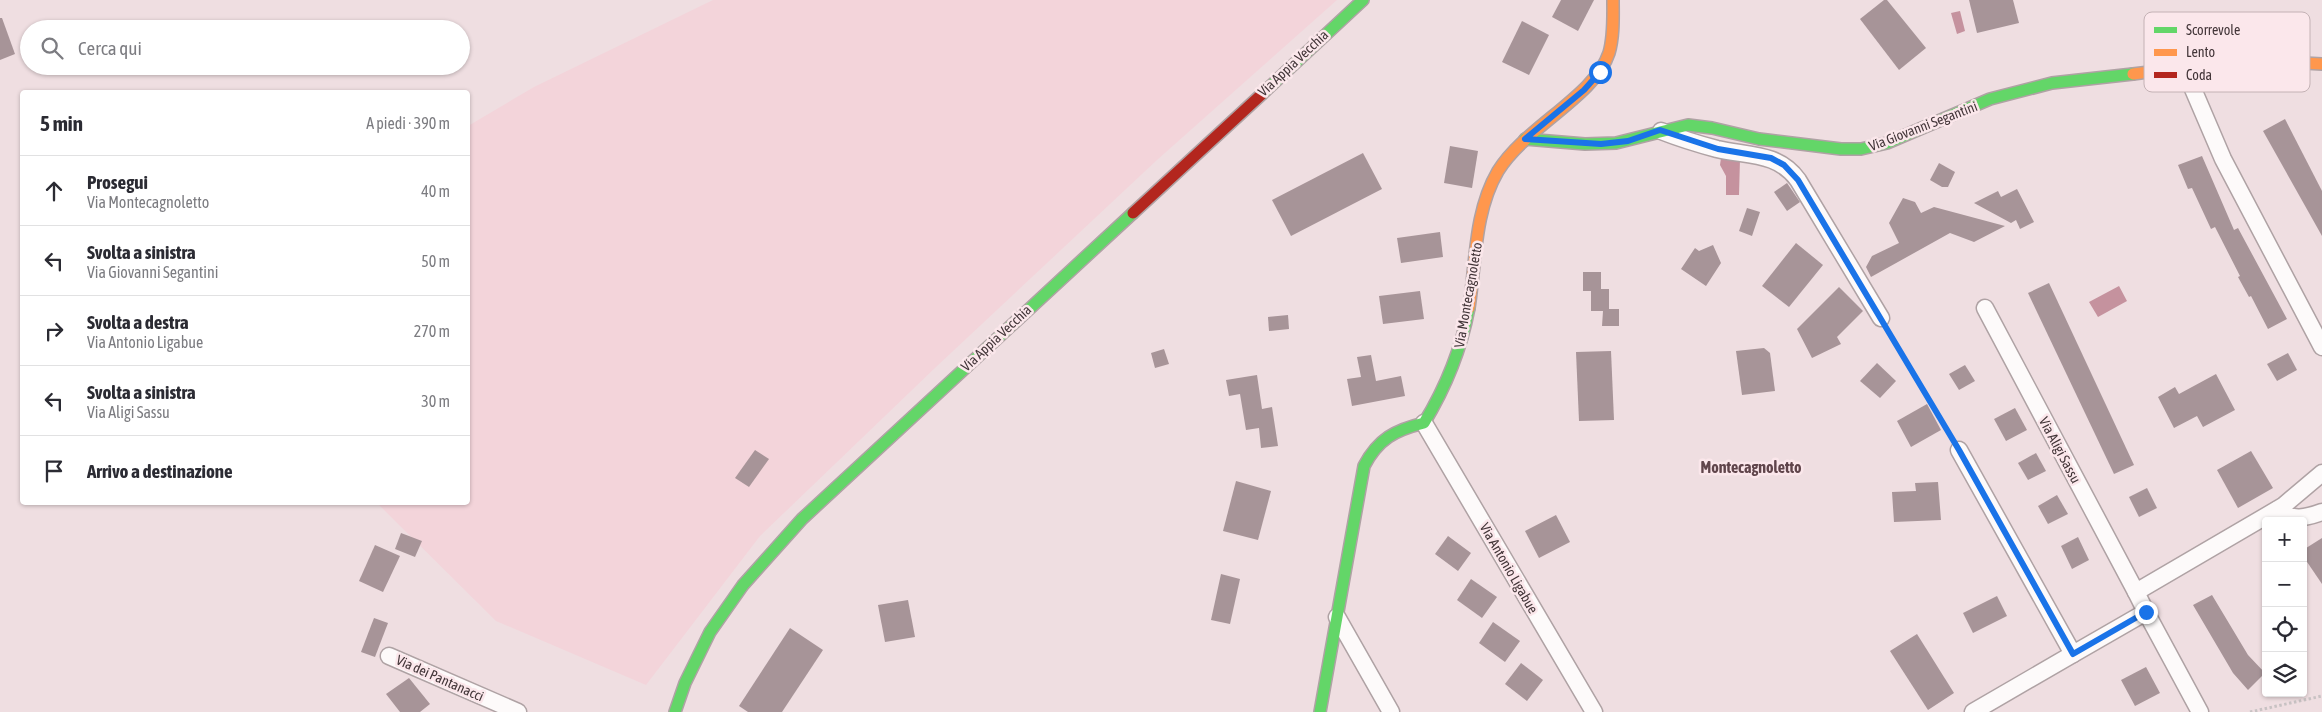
<!DOCTYPE html>
<html lang="it">
<head>
<meta charset="utf-8">
<style>
	:root { --surface:#fff; --page:#f2f2f3; --text:#2b2b33; --muted:#7c7c81; --line:#e1e1e2 }
	body { margin:0; font-family:"Asap Condensed",sans-serif; background:var(--page); color:var(--text) }
	.controls { position:absolute; right:15px; bottom:15px; display:grid; overflow:hidden; border-radius:5px; box-shadow:0 1px 4px #0004 }
	.controls button { width:45px; height:45px; display:grid; place-items:center; padding:0; border:0; border-bottom:1px solid var(--line); background:var(--surface); color:var(--text); font:25px sans-serif }
	.stop { position:absolute; width:15px; height:15px; margin:-11px; border:4px solid #1a73e8; border-radius:50%; background:#fff }
	.stop.end { background:#1a73e8; border-color:#fff; box-shadow:0 1px 5px #0008 }
	.list { margin:0; padding:0; list-style:none }
	h2 { display:flex; justify-content:space-between; align-items:center; height:65px; margin:0; padding:0 20px; font-size:21px }
	h2 small { font-size:16px; font-weight:400; color:var(--muted) }
	.list li { display:grid; grid-template-columns:32px 1fr auto; gap:15px; align-items:center; box-sizing:border-box; height:70px; padding:0 20px; border-top:1px solid var(--line) }
	.list b { display:block; font-size:19px; white-space:nowrap }
	.list p { margin:0; font-size:16px; white-space:nowrap; color:var(--muted) }
	.list em { font-size:16px; font-style:normal; color:var(--muted) }
	.icon { flex:none; width:28px; height:28px; fill:none; stroke:currentColor; stroke-width:2; stroke-linecap:round; stroke-linejoin:round }
	.map { position:relative; flex:none; width:2322px; height:712px; overflow:hidden }
	.search { position:absolute; background:var(--surface); box-shadow:0 1px 4px #0004; left:20px; top:20px; width:450px; height:55px; display:flex; align-items:center; gap:12px; box-sizing:border-box; padding:0 18px; border-radius:28px; color:var(--muted); font-size:19px }
	.panel { position:absolute; background:var(--surface); box-shadow:0 1px 4px #0004; left:20px; top:90px; width:450px; height:415px; border-radius:5px }
	.map>svg:first-child { display:block }
	.built { fill:#f3d4da }
	.water { fill:#c5929e }
	.building { fill:#a79498 }
	.lines { fill:none; stroke-linecap:round; stroke-linejoin:round }
	.street-casing { stroke:#afa2a4; stroke-width:19 }
	.fast-casing { stroke:#afa2a4; stroke-width:14 }
	.slow-casing { stroke:#afa2a4; stroke-width:14 }
	.jam-casing { stroke:#afa2a4; stroke-width:14 }
	.path { stroke:#c8c2c3; stroke-width:3; stroke-dasharray:2.5 2.5; stroke-linecap:butt }
	.street { stroke:#fdfafa; stroke-width:16 }
	.fast { stroke:#63d668; stroke-width:11 }
	.slow { stroke:#ff974d; stroke-width:11 }
	.jam { stroke:#b3261e; stroke-width:11 }
	.route { stroke:#1a73e8; stroke-width:6 }
	.labels { text-anchor:middle; dominant-baseline:central; stroke-width:5; stroke-linejoin:round; paint-order:stroke }
	.street-label { font-size:14px; fill:#423538; stroke:#fbe7eb }
	.quarter-label { font-size:16px; font-weight:bold; fill:#60454b; stroke:#fbe7eb }
	.key { fill:#fbe7eb; stroke:#c4b2b5; stroke-width:1 }
	.key-label { font-size:14px; fill:#423538 }
</style>
</head>
<body>
<div class="map">
<svg width="2322" height="712" viewBox="0 0 2322 712">
	<rect width="100%" height="100%" fill="#efdee1"/>
	<polygon class="built" points="713,0 1337,0 1157,160 936,367 760,536 646,685 496,621 377,503 468,502 468,126 534,87"/>
	<g class="water">
		<polygon points="1960,11 1965,31 1957,34 1951,13"/>
		<polygon points="1721,158 1740,159 1739,195 1726,195 1726,176 1720,165"/>
		<polygon points="2119,286 2127,301 2098,317 2089,302"/>
	</g>
	<g class="building">
		<polygon points="1561,0 1594,0 1578,31 1552,17"/>
		<polygon points="1884,0 1887,0 1926,48 1899,70 1860,19"/>
		<polygon points="1969,0 2013,0 2019,23 1977,33"/>
		<polygon points="0,18 2,18 15,54 0,60"/>
		<polygon points="1522,21 1549,35 1529,75 1502,62"/>
		<polygon points="2285,119 2322,191 2322,236 2263,131"/>
		<polygon points="1450,146 1478,151 1472,188 1444,183"/>
		<polygon points="1363,153 1382,189 1291,236 1272,200"/>
		<polygon points="2202,156 2234,230 2238,228 2287,319 2268,329 2251,296 2249,297 2238,277 2240,276 2215,227 2211,229 2192,188 2188,189 2178,165"/>
		<polygon points="1939,163 1955,172 1948,187 1942,187 1930,180"/>
		<polygon points="1787,183 1800,202 1787,211 1774,192"/>
		<polygon points="2017,189 2034,222 2020,229 2016,220 2011,223 1974,203 1998,191 2001,197"/>
		<polygon points="1903,198 1915,202 1921,213 1934,207 2005,226 1974,242 1950,233 1871,277 1866,267 1872,256 1899,243 1889,223"/>
		<polygon points="1747,208 1760,212 1752,236 1739,231"/>
		<polygon points="1440,232 1443,257 1401,263 1397,238"/>
		<polygon points="1796,243 1823,265 1789,307 1762,286"/>
		<polygon points="1713,245 1721,263 1706,286 1681,269 1695,248 1699,251"/>
		<polygon points="1583,272 1601,272 1601,289 1609,289 1609,309 1619,309 1619,326 1602,326 1603,311 1591,311 1591,291 1583,291"/>
		<polygon points="2049,283 2134,465 2114,474 2028,293"/>
		<polygon points="1839,287 1863,311 1837,337 1841,344 1812,358 1797,329"/>
		<polygon points="1420,291 1424,319 1383,324 1379,296"/>
		<polygon points="1288,315 1289,329 1269,331 1268,317"/>
		<polygon points="1764,348 1770,353 1775,391 1742,395 1736,351"/>
		<polygon points="1164,349 1169,364 1155,368 1151,353"/>
		<polygon points="1611,351 1614,420 1579,421 1576,352"/>
		<polygon points="2288,353 2297,370 2277,381 2267,364"/>
		<polygon points="1371,355 1376,381 1401,376 1405,396 1352,406 1347,379 1361,377 1357,357"/>
		<polygon points="1877,363 1896,381 1880,398 1860,381"/>
		<polygon points="1965,365 1975,381 1959,390 1949,374"/>
		<polygon points="2216,374 2235,410 2203,427 2197,416 2174,428 2158,397 2175,387 2179,394"/>
		<polygon points="1257,375 1262,409 1272,407 1278,446 1261,448 1259,428 1246,430 1240,394 1229,396 1226,380"/>
		<polygon points="1927,404 1941,430 1911,447 1897,421"/>
		<polygon points="2015,408 2027,430 2006,441 1994,419"/>
		<polygon points="755,450 769,459 749,487 735,478"/>
		<polygon points="2251,451 2273,488 2238,508 2217,470"/>
		<polygon points="2036,453 2046,471 2028,480 2018,463"/>
		<polygon points="1236,481 1271,491 1258,540 1223,531"/>
		<polygon points="1938,482 1941,520 1894,522 1892,492 1916,491 1915,483"/>
		<polygon points="2147,488 2157,508 2139,517 2129,497"/>
		<polygon points="2057,495 2068,514 2048,524 2038,506"/>
		<polygon points="1556,515 1570,542 1539,558 1525,531"/>
		<polygon points="401,533 422,541 415,557 395,549"/>
		<polygon points="1448,536 1471,553 1458,571 1435,554"/>
		<polygon points="2078,537 2089,560 2072,569 2061,546"/>
		<polygon points="2322,538 2322,584 2303,556 2303,550"/>
		<polygon points="375,545 400,556 383,592 359,581"/>
		<polygon points="1221,574 1240,579 1230,624 1211,620"/>
		<polygon points="1471,579 1497,597 1482,618 1457,600"/>
		<polygon points="2212,595 2248,655 2265,673 2248,690 2233,673 2193,605"/>
		<polygon points="1997,596 2007,616 1973,633 1963,613"/>
		<polygon points="908,600 915,637 885,642 878,605"/>
		<polygon points="374,618 388,623 375,657 361,652"/>
		<polygon points="1493,622 1520,641 1505,662 1479,643"/>
		<polygon points="790,628 823,650 782,712 748,712 739,706"/>
		<polygon points="1917,634 1954,693 1928,710 1890,651"/>
		<polygon points="1521,663 1543,680 1527,701 1505,684"/>
		<polygon points="2146,667 2160,693 2135,706 2121,680"/>
		<polygon points="409,678 430,704 420,712 400,712 386,694"/>
	</g>
	<g class="lines">
		<defs>
			<g id="street">
				<polyline points="2184,68 2223,159 2322,347"/>
				<path d="M1661,131C1679,138 1698,144 1717,149C1747,156 1778,152 1798,180L1881,318"/>
				<polyline points="1985,308 2136,592"/>
				<polyline points="1424,423 1594,712"/>
				<polyline points="1959,450 2073,654 1973,712"/>
				<path d="M2277,510C2292,521 2306,518 2322,512"/>
				<polyline points="2146,612 2200,712"/>
				<polyline points="1337,617 1391,712"/>
				<polyline points="2073,654 2146,612 2136,592 2283,506 2322,473"/>
				<polyline points="389,656 518,712"/>
			</g>
			<g id="fast">
				<polyline points="1262,94 1363,0"/>
				<polyline points="1525,139 1585,144 1616,143 1688,125 1712,128 1759,139 1841,149 1861,149 1887,143 1990,99 2052,83 2133,74"/>
				<polyline points="675,712 685,683 710,632 743,585 802,519 1133,213"/>
				<path d="M1320,712L1364,466C1378,439 1395,430 1424,423C1446,387 1461,350 1469,308"/>
			</g>
			<g id="slow">
				<path d="M2133,74C2197,66 2258,59 2322,64"/>
				<path d="M1469,308C1476,262 1474,212 1498,171C1525,127 1595,96 1609,53C1614,36 1613,17 1613,0"/>
			</g>
			<polyline id="jam" points="1133,213 1262,94"/>
		</defs>
		<use href="#street" class="street-casing"/>
		<use href="#fast" class="fast-casing"/>
		<use href="#slow" class="slow-casing"/>
		<use href="#jam" class="jam-casing"/>
		<g class="path">
			<polyline points="1888,330 1951,436"/>
			<polyline points="2250,712 2322,696"/>
		</g>
		<use href="#street" class="street"/>
		<use href="#fast" class="fast"/>
		<use href="#slow" class="slow"/>
		<use href="#jam" class="jam"/>
	</g>
	<g class="lines">
		<polyline class="route" points="1600,72 1584,90 1525,139 1601,144 1628,141 1660,130 1718,149 1771,158 1784,165 1798,180 1959,450 2073,654 2146,612"/>
	</g>
	<g class="labels">
		<g class="street-label">
			<text transform="translate(1293 63) rotate(-43)">Via Appia Vecchia</text>
			<text transform="translate(1923 126) rotate(-21)">Via Giovanni Segantini</text>
			<text transform="translate(1468 295) rotate(-80)">Via Montecagnoletto</text>
			<text transform="translate(996 338) rotate(-43)">Via Appia Vecchia</text>
			<text transform="translate(2060 450) rotate(62)">Via Aligi Sassu</text>
			<text transform="translate(1509 568) rotate(60)">Via Antonio Ligabue</text>
			<text transform="translate(440 678) rotate(24)">Via dei Pantanacci</text>
		</g>
		<g class="quarter-label">
			<text x="1751" y="467">Montecagnoletto</text>
		</g>
	</g>
	<rect x="2144" y="12" width="166" height="80" rx="8" class="key"/>
	<rect x="2154" y="27" width="23" height="6" fill="#63d668"/>
	<rect x="2154" y="49" width="23" height="7" fill="#ff974d"/>
	<rect x="2154" y="72" width="23" height="6" fill="#b3261e"/>
	<g class="key-label">
		<text x="2186" y="35">Scorrevole</text>
		<text x="2186" y="57">Lento</text>
		<text x="2186" y="80">Coda</text>
	</g>
</svg>
<div class="controls">
<button>+</button>
<button>−</button>
<button><svg class="icon" aria-label="locate" viewBox="0 0 24 24"><circle cx="12" cy="12" r="6"/><path d="M12 2v4M12 18v4M2 12h4M18 12h4"/></svg></button>
<button><svg class="icon" aria-label="layers" viewBox="0 0 24 24"><path d="M12 4l9 5-9 5-9-5zM3 14l9 5 9-5"/></svg></button>
</div>
<div class="stop" style="left:1600px;top:72px"></div>
<div class="stop end" style="left:2146px;top:612px"></div>
<div class="search"><svg class="icon" aria-label="search" viewBox="0 0 24 24"><circle cx="10" cy="10" r="6"/><path d="M15 15l6 6"/></svg>Cerca qui</div>
<section class="panel">
<h2>5 min<small>A piedi · 390 m</small></h2>
<ul class="list">
<li><svg class="icon" aria-label="ahead" viewBox="0 0 24 24"><path d="M12 20V5M6 11l6-6 6 6"/></svg><div><b>Prosegui</b><p>Via Montecagnoletto</p></div><em>40 m</em></li>
<li><svg class="icon" aria-label="left" viewBox="0 0 24 24"><path d="M17 20v-9H6M10 6l-5 5 5 5"/></svg><div><b>Svolta a sinistra</b><p>Via Giovanni Segantini</p></div><em>50 m</em></li>
<li><svg class="icon" aria-label="right" viewBox="0 0 24 24"><path d="M7 20v-9h11M14 6l5 5-5 5"/></svg><div><b>Svolta a destra</b><p>Via Antonio Ligabue</p></div><em>270 m</em></li>
<li><svg class="icon" aria-label="left" viewBox="0 0 24 24"><path d="M17 20v-9H6M10 6l-5 5 5 5"/></svg><div><b>Svolta a sinistra</b><p>Via Aligi Sassu</p></div><em>30 m</em></li>
<li><svg class="icon" aria-label="arrive" viewBox="0 0 24 24"><path d="M6 21V4h12l-3 4 3 4H6"/></svg><div><b>Arrivo a destinazione</b></div></li>
</ul>
</section>
</div>
</body>
</html>
